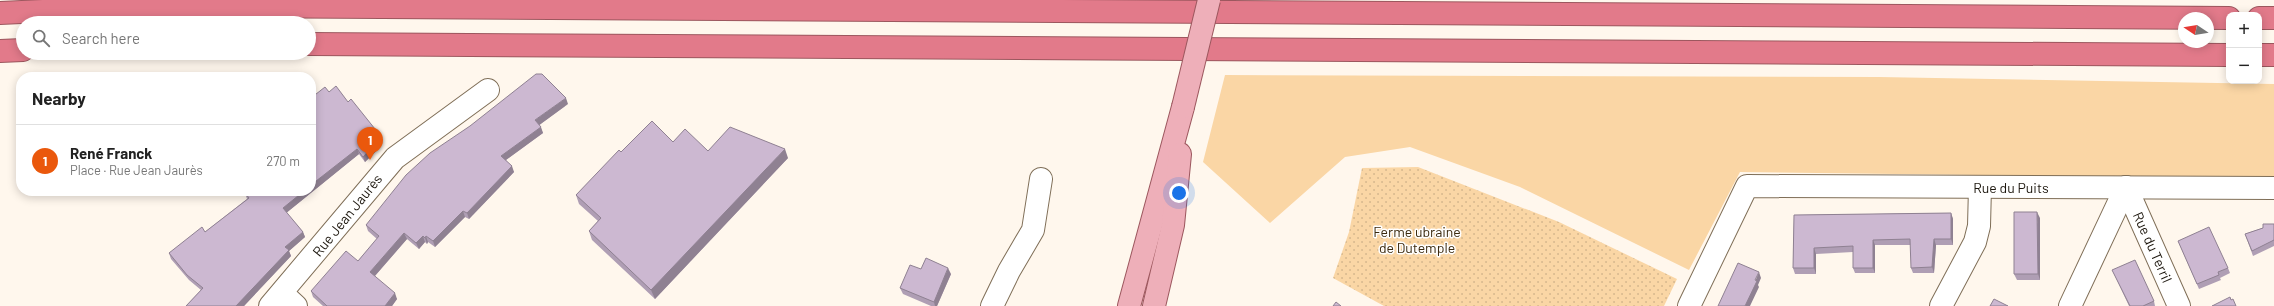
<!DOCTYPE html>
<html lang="en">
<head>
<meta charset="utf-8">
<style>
	:root { --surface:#fff; --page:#f2f2f2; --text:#222; --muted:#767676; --line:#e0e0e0; --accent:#ea580c }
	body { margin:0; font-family:Barlow,sans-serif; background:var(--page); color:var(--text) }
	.controls { position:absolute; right:12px; top:12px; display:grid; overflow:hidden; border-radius:8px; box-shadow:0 2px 10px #0003 }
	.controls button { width:36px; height:36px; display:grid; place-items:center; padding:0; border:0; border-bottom:1px solid var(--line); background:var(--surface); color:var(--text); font:20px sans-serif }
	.compass { position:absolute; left:2178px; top:12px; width:36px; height:36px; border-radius:50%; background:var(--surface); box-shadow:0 2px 10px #0003; rotate:282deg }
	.you { position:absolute; left:1179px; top:193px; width:14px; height:14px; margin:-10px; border:3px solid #fff; border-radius:50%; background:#1a73e8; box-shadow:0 0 0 6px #1a73e833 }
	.badge { display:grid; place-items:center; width:26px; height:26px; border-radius:50%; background:var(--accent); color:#fff; font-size:13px; font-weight:700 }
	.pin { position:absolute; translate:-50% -33px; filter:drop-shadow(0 1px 2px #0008) }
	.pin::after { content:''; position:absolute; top:21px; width:14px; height:12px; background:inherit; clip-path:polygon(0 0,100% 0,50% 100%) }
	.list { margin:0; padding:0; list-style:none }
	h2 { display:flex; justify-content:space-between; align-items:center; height:52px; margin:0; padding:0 16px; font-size:17px }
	h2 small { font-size:13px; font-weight:400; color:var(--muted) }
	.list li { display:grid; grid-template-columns:26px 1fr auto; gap:12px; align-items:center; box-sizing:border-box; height:72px; padding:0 16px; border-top:1px solid var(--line) }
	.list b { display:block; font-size:15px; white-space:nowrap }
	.list p { margin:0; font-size:13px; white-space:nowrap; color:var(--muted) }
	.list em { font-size:13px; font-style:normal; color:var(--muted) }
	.icon { flex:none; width:22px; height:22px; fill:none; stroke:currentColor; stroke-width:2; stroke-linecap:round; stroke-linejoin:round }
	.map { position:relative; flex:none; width:2274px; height:306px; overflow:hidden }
	.search { position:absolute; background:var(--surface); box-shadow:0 2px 10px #0003; left:16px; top:16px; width:300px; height:44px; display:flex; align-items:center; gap:10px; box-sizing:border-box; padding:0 14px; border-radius:22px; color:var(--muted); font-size:15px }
	.panel { position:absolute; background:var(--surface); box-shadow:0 2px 10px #0003; left:16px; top:72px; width:300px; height:124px; border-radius:16px }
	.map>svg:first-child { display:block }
	.grass { fill:#fad6a5 }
	.park { fill:url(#park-dots) }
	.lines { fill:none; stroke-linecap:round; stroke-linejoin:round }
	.minor-casing { stroke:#7f6e57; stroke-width:24 }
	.major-casing { stroke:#9c575e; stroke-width:24 }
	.highway-casing { stroke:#9c575e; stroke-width:24 }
	.minor { stroke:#fff; stroke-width:22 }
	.major { stroke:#eeafb9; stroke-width:22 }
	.highway { stroke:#e27a8a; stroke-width:22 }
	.major-bridge-casing { stroke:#9c575e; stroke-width:24; stroke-linecap:butt }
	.major-bridge { stroke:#eeafb9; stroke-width:22 }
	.wall { fill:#af9eb4 }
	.shaded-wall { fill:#8f8192 }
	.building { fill:#ccb8d1; stroke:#8f8192 }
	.labels { text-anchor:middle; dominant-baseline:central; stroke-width:3; stroke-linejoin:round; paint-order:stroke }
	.street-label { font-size:14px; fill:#1b150c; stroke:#fff }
	.park-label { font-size:14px; fill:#3b290d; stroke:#fff }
</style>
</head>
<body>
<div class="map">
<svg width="2274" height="306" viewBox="0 0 2274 306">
	<defs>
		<pattern id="park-dots" width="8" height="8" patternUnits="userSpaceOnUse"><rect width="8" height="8" fill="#fad6a5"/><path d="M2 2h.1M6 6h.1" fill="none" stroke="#d6b78d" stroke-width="1.8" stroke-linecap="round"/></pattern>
	</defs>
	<rect width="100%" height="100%" fill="#fff7ed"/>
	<polygon class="grass" points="1225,75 1879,77 2274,84 2274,179 1740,172 1689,270 1520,187 1410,147 1345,157 1270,223 1203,162"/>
	<polygon class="park" points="1418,167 1559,222 1677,279 1664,306 1384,306 1333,278 1349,232 1362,168"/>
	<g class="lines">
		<defs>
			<g id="minor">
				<polyline points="2126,187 2179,306"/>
				<polyline points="282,293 296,306"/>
				<polyline points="270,306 395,158 488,90"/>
				<polyline points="992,306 1009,271 1033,230 1041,179"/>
				<polyline points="1689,306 1747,186 2274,188"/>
				<polyline points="1941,306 1975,242 1979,226 1980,187"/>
				<polyline points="2070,306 2126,187"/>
			</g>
			<g id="major">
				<polyline points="1129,306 1183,107"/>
				<polyline points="1154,306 1173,225 1180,154"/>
			</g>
			<g id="highway">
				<polyline points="0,13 129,7 231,6 2229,18"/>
				<polyline points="2259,18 2274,18"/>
				<polyline points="309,44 2229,55"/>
				<polyline points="0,51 23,50"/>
				<polyline points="2259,55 2274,55"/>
			</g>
		</defs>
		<use href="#minor" class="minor-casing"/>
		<use href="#major" class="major-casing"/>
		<use href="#highway" class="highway-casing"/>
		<use href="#minor" class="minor"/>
		<use href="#major" class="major"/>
		<use href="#highway" class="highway"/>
		<defs>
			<polyline id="major-bridge" points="1183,107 1209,0"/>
		</defs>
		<use href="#major-bridge" class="major-bridge-casing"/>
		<use href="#major-bridge" class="major-bridge"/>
	</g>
	<g class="wall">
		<polygon points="329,92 348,102 381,140 374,147 376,151 365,162 359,154 286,213 303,232 305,237 289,251 291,256 244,306 186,306 201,290 189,280 171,259 169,253 205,232 247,199 245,193 311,191"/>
		<polygon points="568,104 539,125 543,133 506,160 514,172 469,219 465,217 435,247 428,242 427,244 425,242 419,249 407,239 375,276 397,299 392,306 323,306 313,297 311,291 358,261 377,239 368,231 366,225"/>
		<polygon points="673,142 708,151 788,158 655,299 592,240 589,231 598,221 579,204 576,195 621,152"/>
		<polygon points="1951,213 1953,219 1953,245 1936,245 1934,273 1913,273 1911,268 1911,245 1875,245 1875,273 1855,273 1853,268 1853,252 1816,254 1816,274 1795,274 1793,268 1794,215"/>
		<polygon points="2040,218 2040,280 2017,280 2014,274"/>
		<polygon points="2274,224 2274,246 2253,256 2245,234"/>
		<polygon points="2178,241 2228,268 2230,273 2220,278 2221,280 2199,289"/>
		<polygon points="921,269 951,274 937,306 931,306 903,294 900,288"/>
		<polygon points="2112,270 2154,301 2155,306 2129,306 2115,276"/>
	</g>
	<g class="shaded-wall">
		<polygon points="566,98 568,104 538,126 535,120"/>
		<polygon points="541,127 543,133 503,162 501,156"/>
		<polygon points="379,134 381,140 374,147 376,151 365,162 363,157 371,142"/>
		<polygon points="357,149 359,154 285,214 283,208 304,191 311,191 311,185"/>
		<polygon points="785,149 788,158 655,299 651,290"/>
		<polygon points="512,166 514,172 469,219 467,213"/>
		<polygon points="463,211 465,217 435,247 433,241"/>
		<polygon points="2037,212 2040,218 2040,280 2038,274"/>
		<polygon points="1951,213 1953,219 1953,245 1951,239"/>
		<polygon points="303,232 305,237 289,251 291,256 244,306 236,306 285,247"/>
		<polygon points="404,233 407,239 373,278 370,272"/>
		<polygon points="423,236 425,242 419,249 416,243"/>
		<polygon points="426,236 428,242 427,244 425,238"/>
		<polygon points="1934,239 1936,245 1934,273 1932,267"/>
		<polygon points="1873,240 1875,245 1875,273 1873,268"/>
		<polygon points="1814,248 1816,254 1816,274 1814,268"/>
		<polygon points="948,268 951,274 937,306 935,306 934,302"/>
		<polygon points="1759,272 1761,278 1758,285 1759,287 1750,306 1745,306"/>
		<polygon points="395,293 397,299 392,306 385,306"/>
	</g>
	<g class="building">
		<polygon points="536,74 542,74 566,98 535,120 541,127 501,156 512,166 467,213 463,211 433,241 426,236 425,238 423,236 416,243 404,233 370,272 395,293 385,306 327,306 311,291 346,251 358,261 379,236 366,225 406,175 430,153 470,126"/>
		<polygon points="336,86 348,102 351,99 379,134 371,142 374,145 363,157 357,149 311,185 311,98 325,87 329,92"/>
		<polygon points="652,121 673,142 685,129 708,151 730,127 785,149 651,290 589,231 601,218 576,195 619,150 621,152"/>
		<polygon points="248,191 304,191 283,208 303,232 285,247 289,250 236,306 186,306 203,288 187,275 169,253 202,227 205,232 249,198 245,193"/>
		<polygon points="2014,212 2037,212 2038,274 2014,274"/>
		<polygon points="1951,213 1951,239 1934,239 1932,267 1911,268 1910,239 1873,240 1873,268 1853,268 1853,246 1814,248 1814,268 1793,268 1794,215"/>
		<polygon points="2263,224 2274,224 2274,240 2252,251 2245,234 2263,228"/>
		<polygon points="2209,227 2228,268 2218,272 2219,275 2197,284 2178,241"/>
		<polygon points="926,258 948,268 934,302 900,288 910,265 921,269"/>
		<polygon points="2135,260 2154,301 2143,306 2130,306 2112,270"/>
		<polygon points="1738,263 1759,272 1755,280 1757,281 1745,306 1718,306"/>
		<polygon points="2230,297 2231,300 2233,299 2236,306 2212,306"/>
		<polygon points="1994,299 2008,306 1990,306"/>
		<polygon points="1336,302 1341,306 1333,306"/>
	</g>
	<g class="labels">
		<g class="street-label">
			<text x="2011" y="187">Rue du Puits</text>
			<text transform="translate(347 215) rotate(-51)">Rue Jean Jaurès</text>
			<text transform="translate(2153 247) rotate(66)">Rue du Terril</text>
		</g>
		<g class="park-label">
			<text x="1417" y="231">Ferme ubraine<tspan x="1417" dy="16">de Dutemple</tspan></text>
		</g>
	</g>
</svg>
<div class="controls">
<button>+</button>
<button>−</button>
</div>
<svg class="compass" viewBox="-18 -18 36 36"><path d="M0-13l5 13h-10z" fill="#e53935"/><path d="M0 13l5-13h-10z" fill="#767676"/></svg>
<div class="you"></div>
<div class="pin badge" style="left:370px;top:160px">1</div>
<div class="search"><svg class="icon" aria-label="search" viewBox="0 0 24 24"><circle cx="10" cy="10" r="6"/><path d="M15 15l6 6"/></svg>Search here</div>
<section class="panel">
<h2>Nearby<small></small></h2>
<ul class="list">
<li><span class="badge">1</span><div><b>René Franck</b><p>Place · Rue Jean Jaurès</p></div><em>270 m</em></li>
</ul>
</section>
</div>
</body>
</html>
